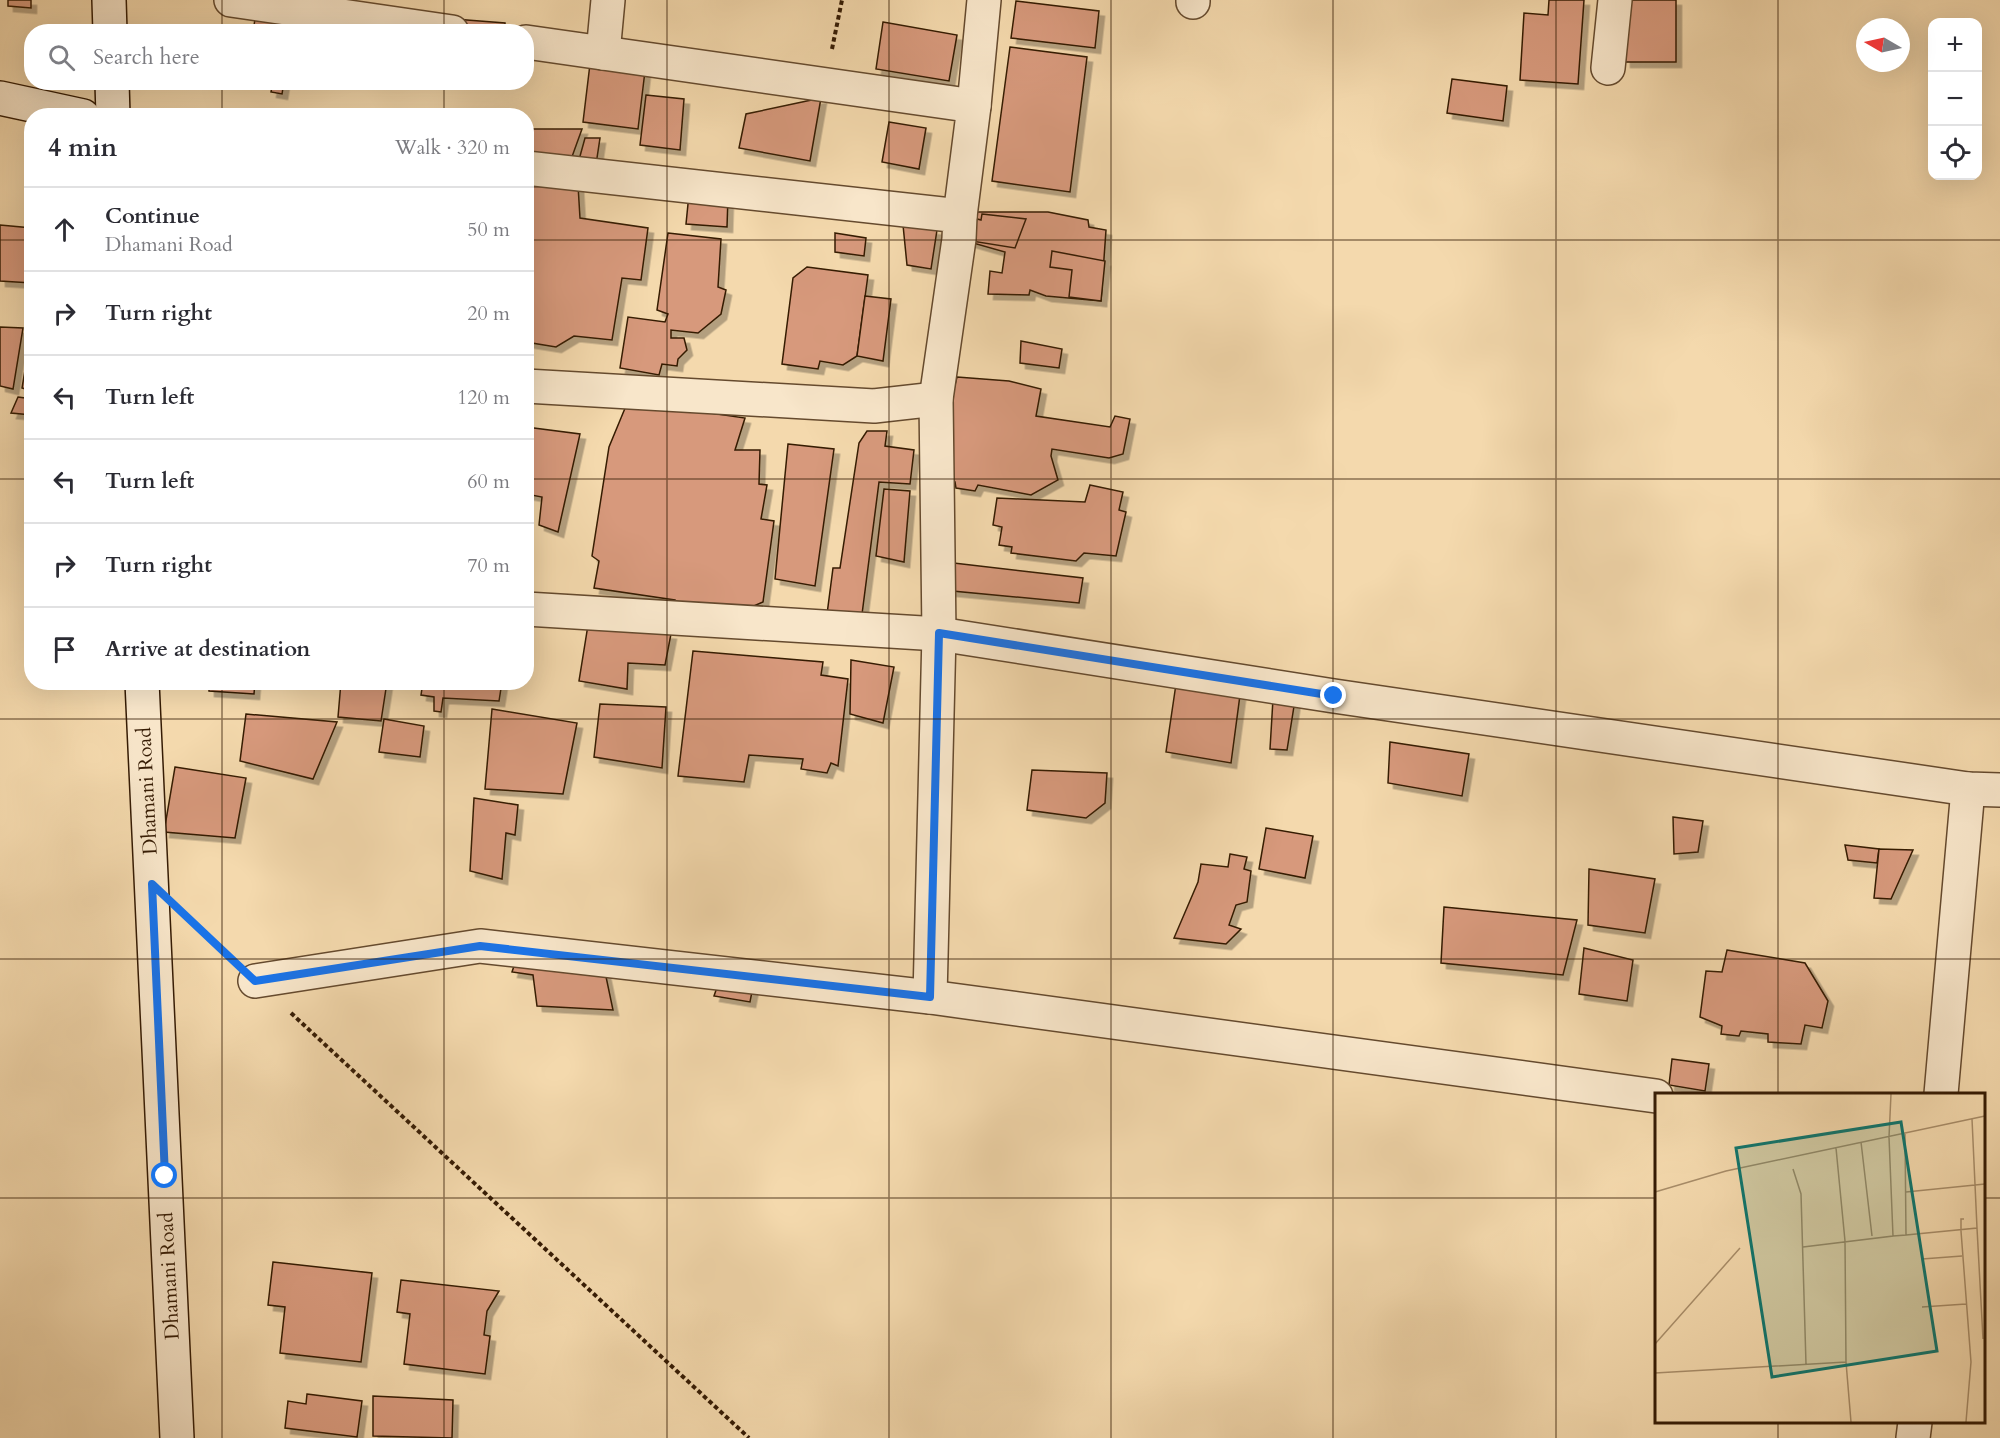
<!DOCTYPE html>
<html lang="en">
<head>
<meta charset="utf-8">
<style>
	:root { --surface:#fff; --page:#f2f2f3; --text:#2b2b33; --muted:#7c7c81; --line:#e1e1e2 }
	body { margin:0; font-family:Cardo,serif; background:var(--page); color:var(--text) }
	.controls { position:absolute; right:18px; top:18px; display:grid; overflow:hidden; border-radius:12px; box-shadow:0 6px 24px #0002 }
	.controls button { width:54px; height:54px; display:grid; place-items:center; padding:0; border:0; border-bottom:2px solid var(--line); background:var(--surface); color:var(--text); font:30px sans-serif }
	.compass { position:absolute; left:1856px; top:18px; width:54px; height:54px; border-radius:50%; background:var(--surface); box-shadow:0 6px 24px #0002; rotate:279deg }
	.stop { position:absolute; width:18px; height:18px; margin:-14px; border:4px solid #1a73e8; border-radius:50%; background:#fff }
	.stop.end { background:#1a73e8; border-color:#fff; box-shadow:0 2px 6px #0008 }
	.list { margin:0; padding:0; list-style:none }
	h2 { display:flex; justify-content:space-between; align-items:center; height:78px; margin:0; padding:0 24px; font-size:26px }
	h2 small { font-size:20px; font-weight:400; color:var(--muted) }
	.list li { display:grid; grid-template-columns:39px 1fr auto; gap:18px; align-items:center; box-sizing:border-box; height:84px; padding:0 24px; border-top:2px solid var(--line) }
	.list b { display:block; font-size:22px; white-space:nowrap }
	.list p { margin:0; font-size:20px; white-space:nowrap; color:var(--muted) }
	.list em { font-size:20px; font-style:normal; color:var(--muted) }
	.icon { flex:none; width:33px; height:33px; fill:none; stroke:currentColor; stroke-width:2; stroke-linecap:round; stroke-linejoin:round }
	.map { position:relative; flex:none; width:2000px; height:1438px; overflow:hidden }
	.search { position:absolute; background:var(--surface); box-shadow:0 6px 24px #0002; left:24px; top:24px; width:510px; height:66px; display:flex; align-items:center; gap:15px; box-sizing:border-box; padding:0 21px; border-radius:24px; color:var(--muted); font-size:22px }
	.panel { position:absolute; background:var(--surface); box-shadow:0 6px 24px #0002; left:24px; top:108px; width:510px; height:582px; border-radius:24px }
	.map>svg:first-child { display:block }
	.building { fill:#d7997c; stroke:#351b04; stroke-width:1.5; filter:url(#shadow) }
	.lines { fill:none; stroke-linecap:round; stroke-linejoin:round }
	.street-casing { stroke:#654a2e; stroke-width:36 }
	.secondary-casing { stroke:#351b04; stroke-width:36 }
	.path { stroke:#351b04; stroke-width:4; stroke-dasharray:4.5 3; stroke-linecap:butt }
	.street { stroke:#f8e6ca; stroke-width:33 }
	.secondary { stroke:#f8e6ca; stroke-width:33 }
	.route { stroke:#1a73e8; stroke-width:8 }
	.grid { fill:none; stroke:#351b04; stroke-width:1.5; stroke-opacity:0.55 }
	.labels { text-anchor:middle; dominant-baseline:central; stroke-width:4.5; stroke-linejoin:round; paint-order:stroke }
	.street-label { font-size:20px; fill:#351b04; stroke:#f8e6ca }
	.inset-road { fill:none; stroke:#a88d69; stroke-width:1.5 }
	.view { fill:#0f766e; fill-opacity:0.15; stroke:#0f766e; stroke-width:3 }
	.inset-edge { fill:none; stroke:#351b04; stroke-width:3 }
</style>
</head>
<body>
<div class="map">
<svg width="2000" height="1438" viewBox="0 0 2000 1438">
	<defs>
		<filter id="shadow"><feDropShadow dx="5.5" dy="5.5" stdDeviation="0" flood-color="#0004"/></filter>
	</defs>
	<rect width="100%" height="100%" fill="#f4d9ad"/>
	<filter id="stains"><feTurbulence type="fractalNoise" baseFrequency=".00333" numOctaves="4"/><feColorMatrix values="0 0 0 0 .2 0 0 0 0 .09 0 0 0 0 .02 0 0 0 .5 -.17"/></filter>
	<radialGradient id="worn" r=".72"><stop offset=".6" stop-color="#630" stop-opacity="0"/><stop offset="1" stop-color="#630" stop-opacity=".3"/></radialGradient>
	<g class="building">
		<polygon points="8,0 31,0 31,8 8,6"/>
		<polygon points="1549,0 1584,0 1578,84 1520,80 1524,13 1548,15"/>
		<polygon points="1624,0 1676,0 1676,62 1625,62"/>
		<polygon points="1016,1 1099,11 1095,48 1011,38"/>
		<polygon points="255,19 278,22 277,32 253,32"/>
		<polygon points="454,19 505,23 505,32 446,32"/>
		<polygon points="883,22 957,35 949,81 876,69"/>
		<polygon points="1010,47 1087,57 1070,192 992,181"/>
		<polygon points="590,64 645,71 638,129 583,122"/>
		<polygon points="1452,79 1507,86 1503,121 1447,113"/>
		<polygon points="273,82 284,82 282,94 271,92"/>
		<polygon points="646,95 684,99 680,150 640,145"/>
		<polygon points="821,98 810,161 739,148 746,114"/>
		<polygon points="889,122 926,128 919,169 882,162"/>
		<polygon points="526,129 582,129 569,165 526,164"/>
		<polygon points="585,138 600,138 595,171 577,167"/>
		<polygon points="578,185 580,218 648,228 641,280 622,278 612,340 574,336 556,347 526,342 526,187"/>
		<polygon points="689,194 728,197 727,227 686,224"/>
		<polygon points="965,212 1048,212 1088,220 1089,227 1106,230 1101,301 1046,296 1030,290 1029,295 988,294 990,271 1002,273 1005,252 959,239"/>
		<polygon points="982,214 1026,219 1015,248 959,239 966,216 981,220"/>
		<polygon points="0,225 32,228 32,283 0,281"/>
		<polygon points="903,225 937,230 931,269 907,265"/>
		<polygon points="668,233 721,239 718,287 726,290 721,314 698,333 671,330 671,338 684,338 687,350 678,359 677,366 662,364 659,375 620,368 628,317 665,322 668,314 657,310"/>
		<polygon points="835,233 866,238 864,256 835,252"/>
		<polygon points="1052,251 1105,261 1101,301 1069,297 1072,270 1050,267"/>
		<polygon points="807,267 868,275 857,356 843,365 820,361 818,369 782,364 793,278"/>
		<polygon points="865,296 891,299 883,361 857,356"/>
		<polygon points="0,327 23,328 13,389 0,386"/>
		<polygon points="32,329 32,391 22,388"/>
		<polygon points="1021,341 1062,349 1059,368 1020,363"/>
		<polygon points="957,377 1009,381 1041,389 1036,416 1110,427 1115,416 1130,419 1123,454 1109,458 1052,449 1051,456 1058,480 1031,495 978,485 975,491 956,488 955,482 944,480 949,408"/>
		<polygon points="18,397 32,399 32,415 11,413"/>
		<polygon points="628,401 745,418 735,450 760,450 759,484 767,485 761,519 774,521 763,602 740,612 691,613 675,600 594,588 599,561 592,556 609,447"/>
		<polygon points="526,427 580,434 558,532 539,525 542,497 526,494"/>
		<polygon points="867,431 887,431 885,446 914,450 910,484 879,482 861,622 826,622 833,568 840,568 859,443"/>
		<polygon points="788,444 834,449 815,586 775,579"/>
		<polygon points="1090,485 1123,492 1119,510 1126,512 1116,556 1084,553 1076,561 1011,553 1012,547 999,545 1002,527 993,525 997,498 1085,502"/>
		<polygon points="884,489 910,491 904,562 876,556"/>
		<polygon points="945,562 1083,578 1079,603 942,590"/>
		<polygon points="588,625 671,634 665,665 628,663 627,689 579,681"/>
		<polygon points="693,651 823,662 821,675 848,679 838,766 831,763 827,773 801,769 803,759 749,755 744,782 678,776"/>
		<polygon points="851,660 894,667 883,723 850,714"/>
		<polygon points="209,682 255,682 254,694 209,691"/>
		<polygon points="341,682 387,682 381,721 338,717"/>
		<polygon points="423,682 502,682 499,701 443,698 441,712 434,711 434,697 421,695"/>
		<polygon points="1176,684 1240,695 1231,763 1166,752"/>
		<polygon points="1273,699 1295,700 1287,750 1270,749"/>
		<polygon points="600,704 666,707 662,768 594,757"/>
		<polygon points="492,709 577,723 563,794 485,789"/>
		<polygon points="246,714 337,722 313,779 240,761"/>
		<polygon points="384,719 424,726 420,757 379,752"/>
		<polygon points="1390,742 1469,754 1462,796 1388,783"/>
		<polygon points="175,767 246,778 235,838 164,832"/>
		<polygon points="1032,770 1107,773 1105,803 1086,818 1027,810"/>
		<polygon points="474,798 518,805 515,835 506,833 502,879 470,871"/>
		<polygon points="1673,817 1703,821 1698,852 1674,854"/>
		<polygon points="1266,828 1313,836 1305,878 1259,869"/>
		<polygon points="1845,845 1879,849 1877,863 1848,860"/>
		<polygon points="1879,849 1913,850 1891,899 1874,898"/>
		<polygon points="1230,854 1247,857 1244,869 1251,871 1247,902 1236,905 1229,925 1241,929 1226,944 1174,938 1198,882 1201,864 1228,867"/>
		<polygon points="1589,869 1655,879 1645,933 1588,925"/>
		<polygon points="1444,907 1577,920 1563,975 1441,963"/>
		<polygon points="522,942 600,948 613,1010 537,1006 533,975 512,972"/>
		<polygon points="1584,948 1633,960 1627,1001 1579,994"/>
		<polygon points="1727,950 1805,963 1828,1001 1822,1028 1805,1025 1801,1044 1768,1042 1768,1034 1741,1031 1739,1036 1721,1034 1722,1026 1700,1017 1706,971 1722,972"/>
		<polygon points="722,973 755,976 750,1002 714,996"/>
		<polygon points="1672,1059 1709,1064 1705,1091 1669,1085"/>
		<polygon points="273,1262 372,1273 361,1362 280,1353 285,1307 268,1305"/>
		<polygon points="401,1280 499,1291 487,1311 484,1335 490,1336 485,1374 404,1364 410,1314 397,1312"/>
		<polygon points="307,1394 362,1401 357,1437 285,1428 288,1401 306,1404"/>
		<polygon points="373,1396 453,1400 452,1438 373,1436"/>
	</g>
	<g class="lines">
		<defs>
			<g id="street">
				<polyline points="231,0 452,32"/>
				<polyline points="1193,2 1193,0"/>
				<polyline points="526,42 974,106 960,216"/>
				<polyline points="603,53 608,0"/>
				<polyline points="1608,68 1615,0"/>
				<polyline points="974,106 984,0"/>
				<polyline points="526,168 960,216 959,239 936,399 939,634 930,997"/>
				<polyline points="526,386 874,406 936,399"/>
				<polyline points="526,609 939,634 1334,696 1968,789 2000,790"/>
				<polyline points="255,981 480,946 930,997 1656,1096"/>
				<polyline points="1941,1094 1968,789"/>
				<polyline points="1913,1438 1915,1422"/>
			</g>
			<g id="secondary">
				<polyline points="109,0 110,32"/>
				<polyline points="112,82 113,116"/>
				<polyline points="0,98 83,116"/>
				<polyline points="142,682 177,1438"/>
			</g>
		</defs>
		<use href="#street" class="street-casing"/>
		<use href="#secondary" class="secondary-casing"/>
		<g class="path">
			<polyline points="832,49 842,0"/>
			<polyline points="190,920 230,957"/>
			<polyline points="291,1013 749,1438"/>
		</g>
		<use href="#street" class="street"/>
		<use href="#secondary" class="secondary"/>
	</g>
	<g class="lines">
		<polyline class="route" points="165,1176 152,884 255,981 480,946 930,997 939,633 1334,696"/>
	</g>
	<path class="grid" d="M222,0V32M444,0V32M667,0V1438M889,0V1438M1111,0V1438M1333,0V1438M1556,0V1438M1778,0V1094M222,82V116M444,82V116M0,240H32M526,240H2000M0,479H32M526,479H2000M222,682V1438M444,682V1438M0,719H2000M0,959H2000M0,1198H1656M1984,1198H2000M1778,1422V1438"/>
	<g class="labels">
		<g class="street-label">
			<text transform="translate(147 791) rotate(-93)">Dhamani Road</text>
			<text transform="translate(169 1276) rotate(-93)">Dhamani Road</text>
		</g>
	</g>
	<g transform="translate(1655 1093)">
		<rect width="330" height="330" fill="#f4d9ad"/>
		<path class="inset-road" d="M234,44L236,1M206,49L217,143M181,55L190,148L191,269L196,329M138,76L146,101L151,271M0,99L71,78L330,23M251,99L330,91M309,126H306V138L316,269L311,329M322,135L328,246M251,142L322,135L317,26M238,143L251,142L250,41M148,154L238,143L234,44M267,166L307,163M267,214L311,211M0,251L85,155M0,280L191,269"/>
		<path class="view" d="M246,29L282,258L117,284L81,55Z"/>
		<rect width="330" height="330" class="inset-edge"/>
	</g>
	<rect width="100%" height="100%" filter="url(#stains)"/>
	<rect width="100%" height="100%" fill="url(#worn)"/>
</svg>
<div class="controls">
<button>+</button>
<button>−</button>
<button><svg class="icon" aria-label="locate" viewBox="0 0 24 24"><circle cx="12" cy="12" r="6"/><path d="M12 2v4M12 18v4M2 12h4M18 12h4"/></svg></button>
</div>
<svg class="compass" viewBox="-18 -18 36 36"><path d="M0-13l5 13h-10z" fill="#e53935"/><path d="M0 13l5-13h-10z" fill="#7c7c81"/></svg>
<div class="stop" style="left:165px;top:1176px"></div>
<div class="stop end" style="left:1334px;top:696px"></div>
<div class="search"><svg class="icon" aria-label="search" viewBox="0 0 24 24"><circle cx="10" cy="10" r="6"/><path d="M15 15l6 6"/></svg>Search here</div>
<section class="panel">
<h2>4 min<small>Walk · 320 m</small></h2>
<ul class="list">
<li><svg class="icon" aria-label="ahead" viewBox="0 0 24 24"><path d="M12 20V5M6 11l6-6 6 6"/></svg><div><b>Continue</b><p>Dhamani Road</p></div><em>50 m</em></li>
<li><svg class="icon" aria-label="right" viewBox="0 0 24 24"><path d="M7 20v-9h11M14 6l5 5-5 5"/></svg><div><b>Turn right</b></div><em>20 m</em></li>
<li><svg class="icon" aria-label="left" viewBox="0 0 24 24"><path d="M17 20v-9H6M10 6l-5 5 5 5"/></svg><div><b>Turn left</b></div><em>120 m</em></li>
<li><svg class="icon" aria-label="left" viewBox="0 0 24 24"><path d="M17 20v-9H6M10 6l-5 5 5 5"/></svg><div><b>Turn left</b></div><em>60 m</em></li>
<li><svg class="icon" aria-label="right" viewBox="0 0 24 24"><path d="M7 20v-9h11M14 6l5 5-5 5"/></svg><div><b>Turn right</b></div><em>70 m</em></li>
<li><svg class="icon" aria-label="arrive" viewBox="0 0 24 24"><path d="M6 21V4h12l-3 4 3 4H6"/></svg><div><b>Arrive at destination</b></div></li>
</ul>
</section>
</div>
</body>
</html>
